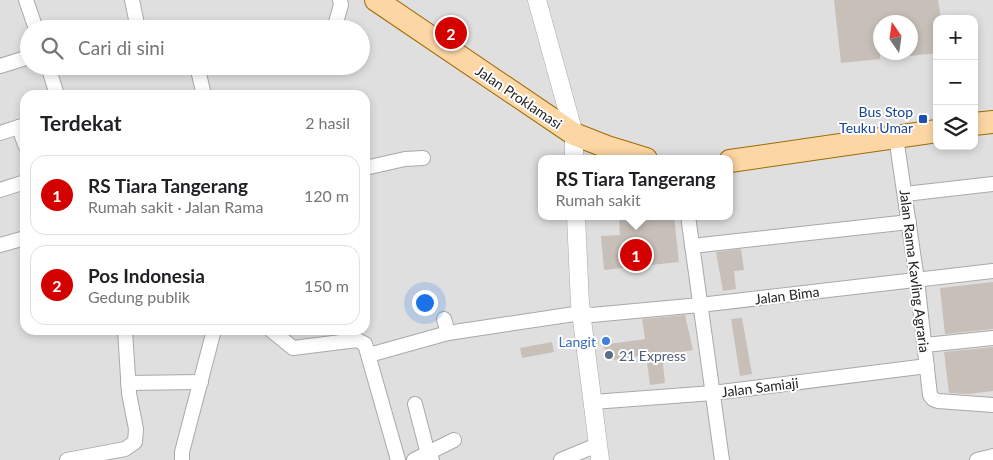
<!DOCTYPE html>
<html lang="id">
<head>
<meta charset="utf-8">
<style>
	:root { --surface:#fff; --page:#f6f6f6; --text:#202124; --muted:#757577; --line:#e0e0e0; --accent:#d40000 }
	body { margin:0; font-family:Lato,sans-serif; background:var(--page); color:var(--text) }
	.controls { position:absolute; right:15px; top:15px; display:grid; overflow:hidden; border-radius:10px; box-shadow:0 2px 8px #0003 }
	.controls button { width:45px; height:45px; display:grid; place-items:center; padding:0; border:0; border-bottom:1px solid var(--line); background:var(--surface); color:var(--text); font:25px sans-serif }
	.compass { position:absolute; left:873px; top:15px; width:45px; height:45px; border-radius:50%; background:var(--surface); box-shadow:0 2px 8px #0003; rotate:347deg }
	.you { position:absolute; left:424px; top:302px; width:18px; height:18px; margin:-12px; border:4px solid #fff; border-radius:50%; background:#1a73e8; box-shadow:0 0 0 8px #1a73e833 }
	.badge { display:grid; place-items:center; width:32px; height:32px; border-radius:50%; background:var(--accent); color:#fff; font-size:16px; font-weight:700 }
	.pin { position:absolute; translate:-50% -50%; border:2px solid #fff; box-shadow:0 1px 5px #0006 }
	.popup { position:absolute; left:538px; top:155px; width:195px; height:65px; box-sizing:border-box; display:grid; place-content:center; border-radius:10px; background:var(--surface); filter:drop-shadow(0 1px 4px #0005); font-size:16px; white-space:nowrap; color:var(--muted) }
	.popup b { font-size:19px; color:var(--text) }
	.popup::after { content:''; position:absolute; left:50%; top:100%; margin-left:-10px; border:10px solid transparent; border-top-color:var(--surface) }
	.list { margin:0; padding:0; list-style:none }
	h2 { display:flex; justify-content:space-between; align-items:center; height:65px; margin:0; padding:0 20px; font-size:21px }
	h2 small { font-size:16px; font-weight:400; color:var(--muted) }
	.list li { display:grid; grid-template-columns:32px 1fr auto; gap:15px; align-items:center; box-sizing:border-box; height:80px; margin:0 10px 10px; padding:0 10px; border:1px solid var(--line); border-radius:15px }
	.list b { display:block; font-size:19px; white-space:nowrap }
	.list p { margin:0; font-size:16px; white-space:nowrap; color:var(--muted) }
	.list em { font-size:16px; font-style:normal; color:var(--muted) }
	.icon { flex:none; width:28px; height:28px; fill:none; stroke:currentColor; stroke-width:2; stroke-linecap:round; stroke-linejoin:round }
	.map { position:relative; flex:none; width:993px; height:460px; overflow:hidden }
	.search { position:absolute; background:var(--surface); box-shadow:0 2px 8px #0003; left:20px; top:20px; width:350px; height:55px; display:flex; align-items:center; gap:12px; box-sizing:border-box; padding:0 18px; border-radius:28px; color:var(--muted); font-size:19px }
	.panel { position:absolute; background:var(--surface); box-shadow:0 2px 8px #0003; left:20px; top:90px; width:350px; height:245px; border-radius:15px }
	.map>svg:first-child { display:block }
	.residential { fill:#e0dfdf; fill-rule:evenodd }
	.building { fill:#c7bfb8 }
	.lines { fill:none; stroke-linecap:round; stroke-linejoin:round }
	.minor-casing { stroke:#a9a9a9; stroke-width:16 }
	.tertiary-casing { stroke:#a9a9a9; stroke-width:19 }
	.primary-casing { stroke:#a06b00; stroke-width:24 }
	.minor { stroke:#fff; stroke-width:14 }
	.tertiary { stroke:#fff; stroke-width:18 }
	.primary { stroke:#fcd6a4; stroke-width:22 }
	.transit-dot { fill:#1a4fb4; stroke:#fff; stroke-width:2 }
	.shop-dot { fill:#3f7fe0; stroke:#fff; stroke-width:2 }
	.service-dot { fill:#5c6f8a; stroke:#fff; stroke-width:2 }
	.labels { text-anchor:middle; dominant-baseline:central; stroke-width:4; stroke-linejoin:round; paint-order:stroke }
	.street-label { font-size:14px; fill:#222; stroke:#fff }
	.transit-label { font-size:14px; fill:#164399; stroke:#fff; text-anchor:end }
	.shop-label { font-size:14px; fill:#366cbe; stroke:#fff; text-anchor:end }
	.service-label { font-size:14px; fill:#4e5e75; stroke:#fff; text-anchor:start }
</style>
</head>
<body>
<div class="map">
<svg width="993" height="460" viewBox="0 0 993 460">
	<rect width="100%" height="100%" fill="#f2efe9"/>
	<path class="residential" d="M0,0H993V460H0ZM937,19H974V146H937ZM880,22H910V52H880ZM29,29H361V66H29ZM25,95H365V330H25ZM542,159H730V216H542Z"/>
	<g class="building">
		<polygon points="834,0 938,0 941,19 937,19 937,53 910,56 910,22 880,22 880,59 841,63"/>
		<polygon points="619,216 674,216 679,262 604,270 601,236 620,235"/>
		<polygon points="741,249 744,270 734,271 736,289 723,291 716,252"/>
		<polygon points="993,282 993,329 945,334 940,288"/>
		<polygon points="685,315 693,350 662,355 665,383 650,385 646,355 612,360 602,345 645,339 642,319"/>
		<polygon points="742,318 752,374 740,376 731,319"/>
		<polygon points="552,342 554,352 522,358 520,348"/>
		<polygon points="993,347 993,391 968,394 949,393 944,352"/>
	</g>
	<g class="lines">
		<defs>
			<g id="minor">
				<polyline points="26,0 36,29"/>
				<polyline points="132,0 138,29"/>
				<polyline points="334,29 341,5 340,0"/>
				<polyline points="0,66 29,57"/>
				<polyline points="48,66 57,95"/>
				<polyline points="197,66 204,95"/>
				<polyline points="19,127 25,145"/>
				<polyline points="0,133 25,125"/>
				<polyline points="896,137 917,280 930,395 933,399 938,401 993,405"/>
				<polyline points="365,168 405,159 423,158"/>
				<polyline points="0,190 25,182"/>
				<polyline points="905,194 993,184"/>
				<polyline points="688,216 722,460"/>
				<polyline points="0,245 25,238"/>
				<polyline points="692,246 909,222"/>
				<polyline points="444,319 448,333"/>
				<polyline points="271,330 293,348 357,340 365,344 398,460"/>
				<polyline points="925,345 993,338"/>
				<polyline points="369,355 448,333 581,313 592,315 700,305 993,271"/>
				<polyline points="128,383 201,382"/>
				<polyline points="593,402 713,393 927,366"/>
				<polyline points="415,404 428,454 432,460"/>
				<polyline points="67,460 125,449 135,442 136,429 129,393 125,330"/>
				<polyline points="182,460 182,452 214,330"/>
				<polyline points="414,460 454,440"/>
				<polyline points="561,460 597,445"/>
				<polyline points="977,460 993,456"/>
			</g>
			<g id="tertiary">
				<polyline points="537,0 574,134 574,159"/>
				<polyline points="576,216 580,304 600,460"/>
			</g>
			<g id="primary">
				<polyline points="376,0 574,134 607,147 646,159"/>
				<polyline points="974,124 993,122"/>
				<polyline points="730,161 937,131"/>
			</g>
		</defs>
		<use href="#minor" class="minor-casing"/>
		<use href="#tertiary" class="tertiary-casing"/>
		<use href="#primary" class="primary-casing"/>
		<use href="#minor" class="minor"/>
		<use href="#tertiary" class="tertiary"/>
		<use href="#primary" class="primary"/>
	</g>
	<rect class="transit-dot" x="918" y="114" width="10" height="10" rx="2.5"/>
	<circle class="shop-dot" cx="606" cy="341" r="5"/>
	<circle class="service-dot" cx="609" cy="355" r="5"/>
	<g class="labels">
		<g class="street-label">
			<text transform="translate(519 97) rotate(34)">Jalan Proklamasi</text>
			<text transform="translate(915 271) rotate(83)">Jalan Rama Kavling Agraria</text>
			<text transform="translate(787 295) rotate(-7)">Jalan Bima</text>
			<text transform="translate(760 387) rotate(-7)">Jalan Samiaji</text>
		</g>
		<g class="transit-label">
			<text x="913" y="111">Bus Stop<tspan x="913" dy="16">Teuku Umar</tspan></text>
		</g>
		<g class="shop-label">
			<text x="596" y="341">Langit</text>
		</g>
		<g class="service-label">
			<text x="619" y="355">21 Express</text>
		</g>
	</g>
</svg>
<div class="controls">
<button>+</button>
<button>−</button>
<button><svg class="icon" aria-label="layers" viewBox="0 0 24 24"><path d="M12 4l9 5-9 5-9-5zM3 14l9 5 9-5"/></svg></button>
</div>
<svg class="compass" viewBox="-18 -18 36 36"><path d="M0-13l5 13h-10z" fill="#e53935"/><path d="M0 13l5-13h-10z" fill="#757577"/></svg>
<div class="you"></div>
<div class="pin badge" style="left:636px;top:255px">1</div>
<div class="popup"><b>RS Tiara Tangerang</b>Rumah sakit</div>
<div class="pin badge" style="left:451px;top:33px">2</div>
<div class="search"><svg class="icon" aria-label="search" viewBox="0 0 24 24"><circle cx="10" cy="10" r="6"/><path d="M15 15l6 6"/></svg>Cari di sini</div>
<section class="panel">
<h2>Terdekat<small>2 hasil</small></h2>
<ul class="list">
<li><span class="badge">1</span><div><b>RS Tiara Tangerang</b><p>Rumah sakit · Jalan Rama</p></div><em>120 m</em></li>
<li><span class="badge">2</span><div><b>Pos Indonesia</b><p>Gedung publik</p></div><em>150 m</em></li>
</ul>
</section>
</div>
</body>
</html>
